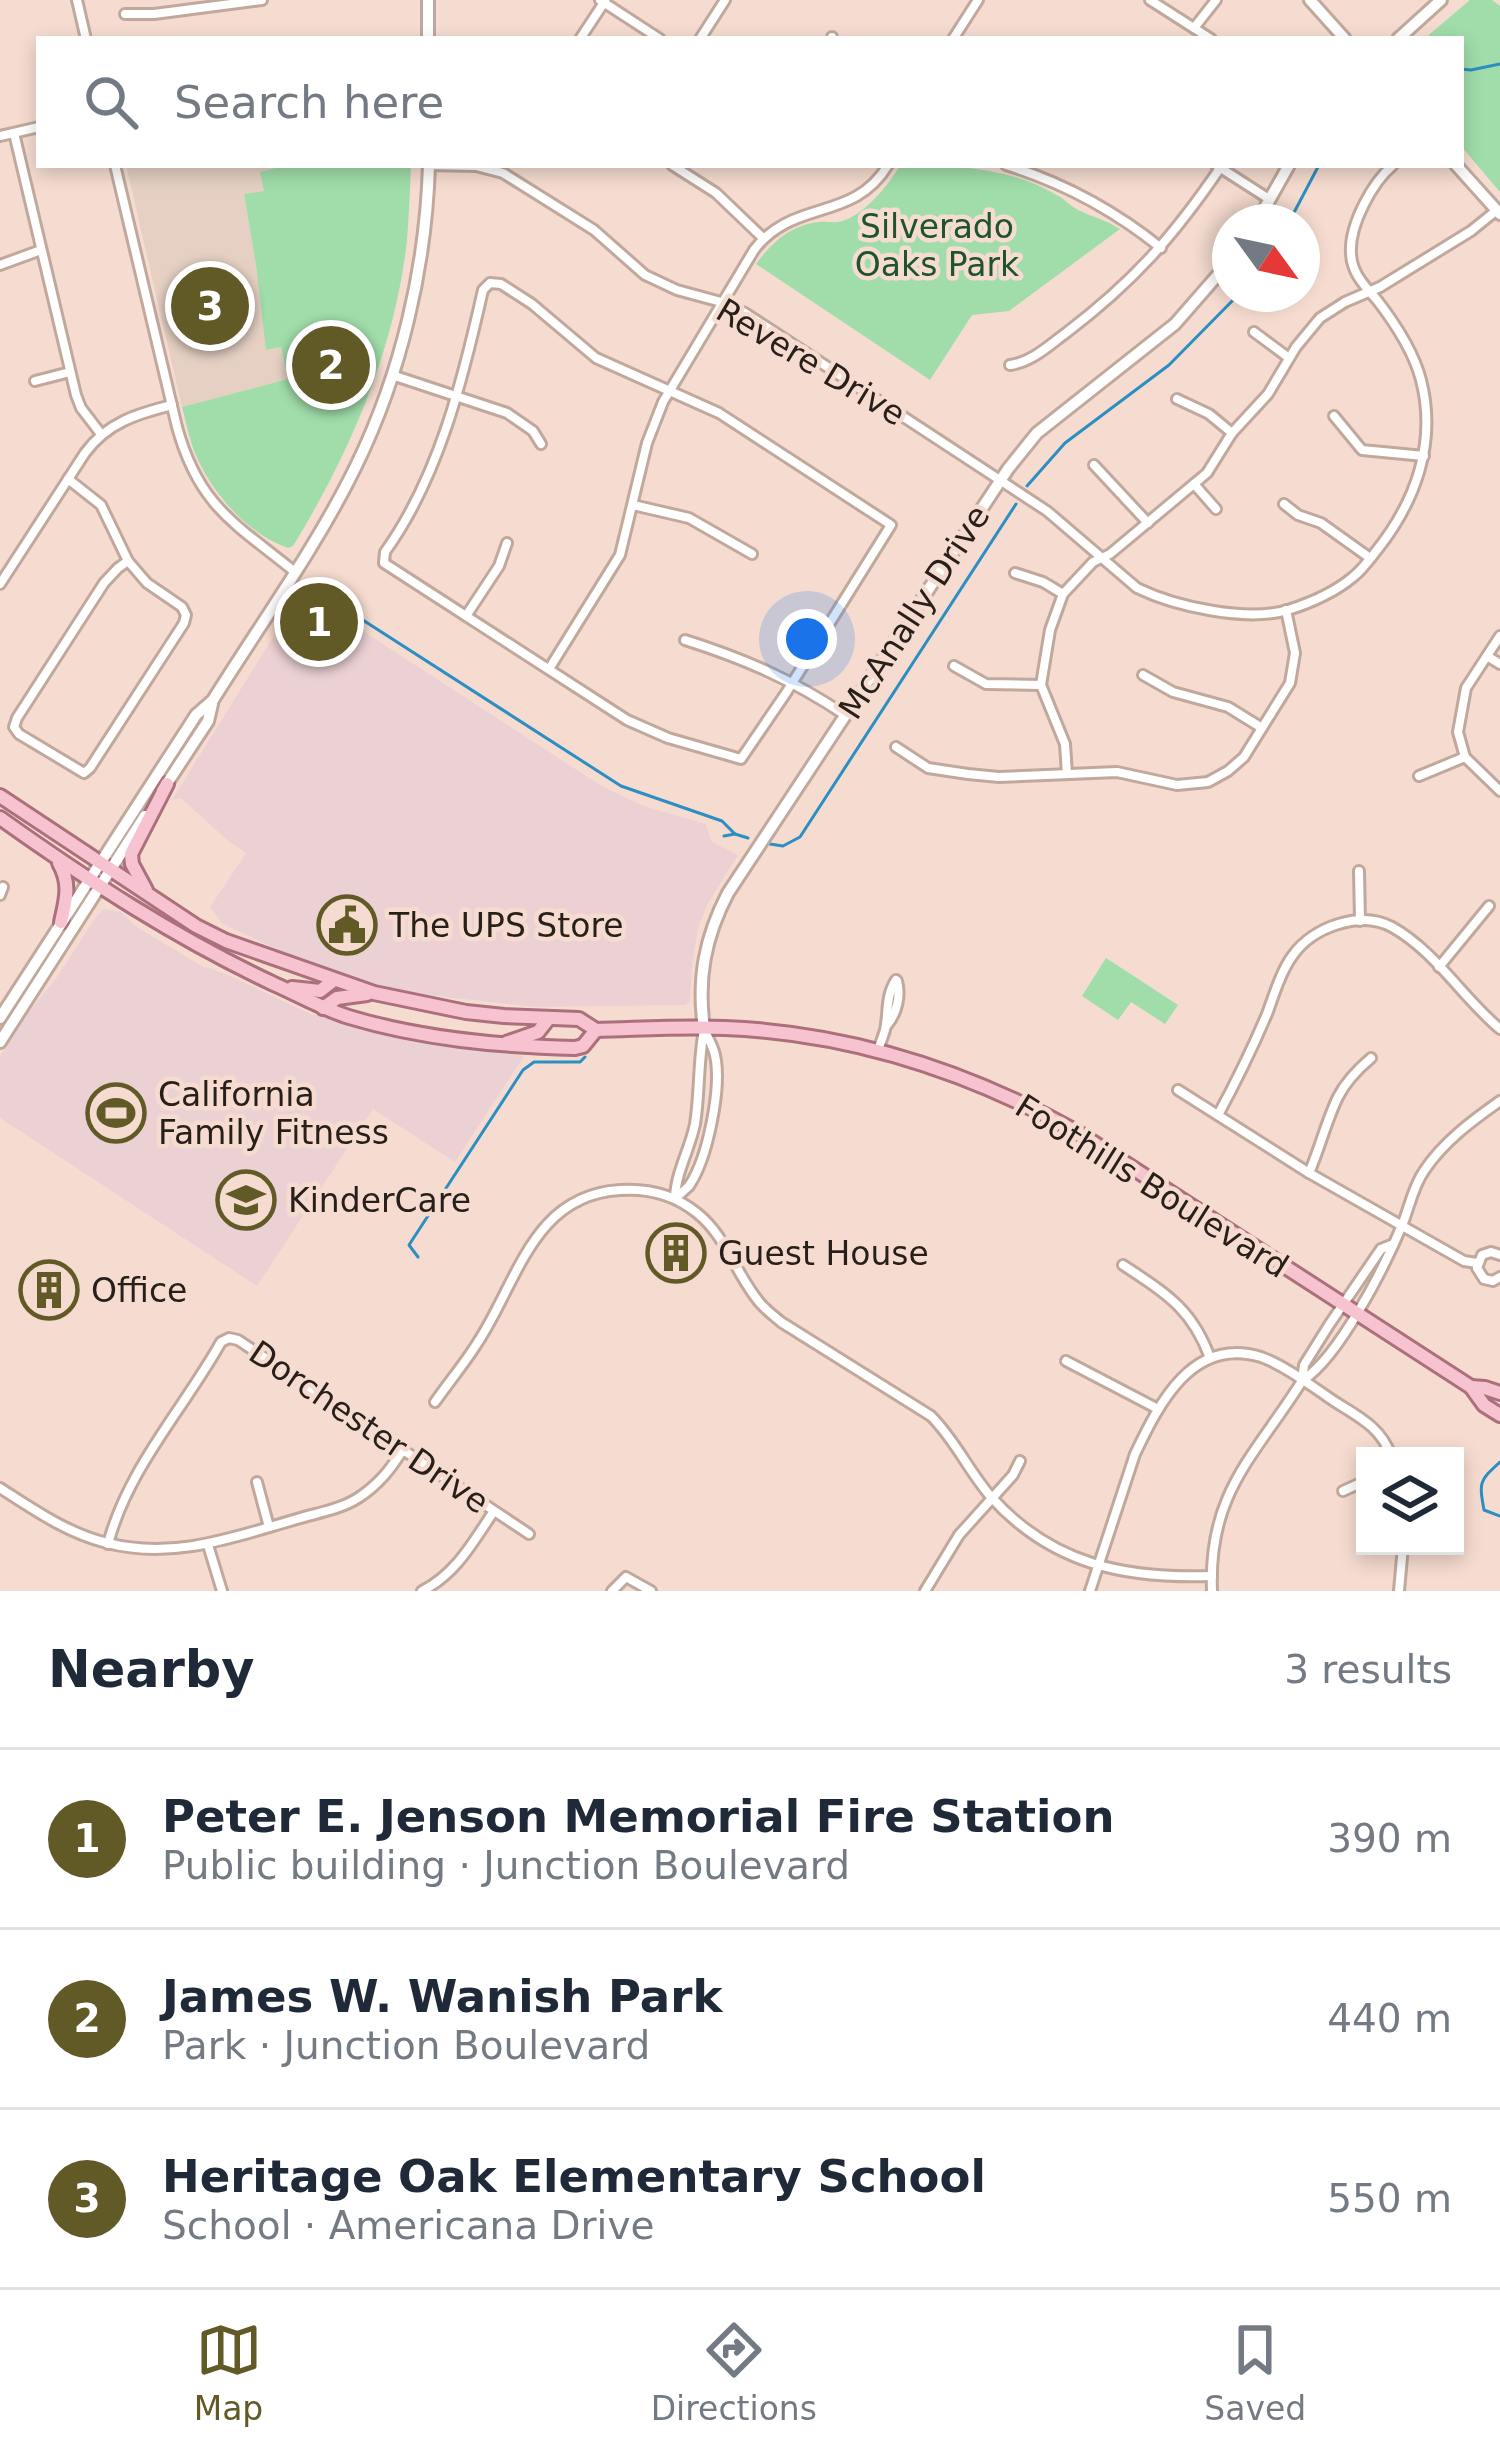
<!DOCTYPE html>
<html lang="en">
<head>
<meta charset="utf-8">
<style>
	:root { --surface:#fff; --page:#f2f2f3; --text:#1f2937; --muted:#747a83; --line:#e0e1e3; --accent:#625a26 }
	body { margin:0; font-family:"DejaVu Sans",sans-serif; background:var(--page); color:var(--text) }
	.controls { position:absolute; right:36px; bottom:36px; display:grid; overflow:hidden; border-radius:0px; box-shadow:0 6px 18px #0003 }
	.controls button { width:108px; height:108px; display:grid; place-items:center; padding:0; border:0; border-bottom:3px solid var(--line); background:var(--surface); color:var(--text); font:60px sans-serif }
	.compass { position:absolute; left:1212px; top:204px; width:108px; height:108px; border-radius:50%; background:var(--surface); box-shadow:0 6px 18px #0003; rotate:123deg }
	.you { position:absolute; left:807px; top:639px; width:42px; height:42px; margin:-30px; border:9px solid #fff; border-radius:50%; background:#1a73e8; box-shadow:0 0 0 18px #1a73e833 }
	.badge { display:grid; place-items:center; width:78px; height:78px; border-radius:50%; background:var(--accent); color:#fff; font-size:39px; font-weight:700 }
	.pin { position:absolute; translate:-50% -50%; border:6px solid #fff; box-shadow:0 3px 12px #0006 }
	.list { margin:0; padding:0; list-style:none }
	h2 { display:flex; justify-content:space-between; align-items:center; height:156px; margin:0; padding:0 48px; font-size:51px }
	h2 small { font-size:39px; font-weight:400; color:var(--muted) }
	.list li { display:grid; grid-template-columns:78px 1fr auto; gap:36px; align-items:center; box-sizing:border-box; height:180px; padding:0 48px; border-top:3px solid var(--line) }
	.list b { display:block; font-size:45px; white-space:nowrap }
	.list p { margin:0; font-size:39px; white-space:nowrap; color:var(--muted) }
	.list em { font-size:39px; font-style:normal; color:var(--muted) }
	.icon { flex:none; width:66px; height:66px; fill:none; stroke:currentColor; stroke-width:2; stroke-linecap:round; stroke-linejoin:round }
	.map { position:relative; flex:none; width:1500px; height:1591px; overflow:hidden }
	.search { position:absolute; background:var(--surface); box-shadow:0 6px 18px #0003; left:36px; right:36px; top:36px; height:132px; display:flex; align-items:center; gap:30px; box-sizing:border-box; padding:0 42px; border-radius:0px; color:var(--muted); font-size:45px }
	.sheet { height:696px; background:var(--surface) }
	nav { display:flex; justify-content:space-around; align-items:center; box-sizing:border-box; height:168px; border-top:3px solid var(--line); background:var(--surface); font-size:33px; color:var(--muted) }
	nav a { display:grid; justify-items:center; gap:6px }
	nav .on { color:var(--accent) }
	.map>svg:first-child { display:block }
	.commercial { fill:#ebd1d4 }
	.education { fill:#e5d0c3 }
	.green { fill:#a0ddaa }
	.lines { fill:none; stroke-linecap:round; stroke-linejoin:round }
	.stream { stroke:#2c8ec2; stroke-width:3 }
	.street-casing { stroke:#c0a89c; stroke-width:14 }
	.secondary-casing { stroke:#c0a89c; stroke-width:16 }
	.primary-casing { stroke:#ab707c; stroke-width:18 }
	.street { stroke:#fff; stroke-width:8 }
	.secondary { stroke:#fff; stroke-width:10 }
	.primary { stroke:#f7c3d0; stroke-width:12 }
	.labels { text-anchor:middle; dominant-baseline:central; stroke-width:9; stroke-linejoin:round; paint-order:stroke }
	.park-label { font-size:33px; fill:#1d542b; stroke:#f6dcd0 }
	.street-label { font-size:33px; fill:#281f1b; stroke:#f6dcd0 }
	.poi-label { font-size:33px; fill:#281f1b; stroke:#f6dcd0; text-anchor:start }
</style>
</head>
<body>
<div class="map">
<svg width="1500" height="1591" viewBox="0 0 1500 1591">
	<rect width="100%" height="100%" fill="#f6dcd0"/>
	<g class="commercial">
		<polygon points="346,620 603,787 644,806 706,824 711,841 738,855 708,903 698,928 692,965 690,1001 686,1005 534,1007 427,995 362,983 326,972 223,924 210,907 246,853 227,840 181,798 172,800 273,637 317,665"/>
		<polygon points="104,909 121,912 138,928 202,966 224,973 313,1015 335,1017 397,1038 524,1056 455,1162 373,1109 257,1286 0,1118 0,1056 24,1018 57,977 96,917"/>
	</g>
	<polygon class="education" points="126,165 280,165 264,191 244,195 256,265 267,350 281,347 288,379 182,407"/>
	<g class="green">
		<polygon points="1470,0 1492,0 1500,6 1500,192 1461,146 1461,39 1424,39"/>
		<path d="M280,165H411C410,190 409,215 407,240C395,349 350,453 293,546L288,548C247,534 211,492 195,453C189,438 186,422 182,407L288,379L281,347L266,350L256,265L244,194L264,191L260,172L280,167Z"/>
		<path d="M900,165C952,165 1009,167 1055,194C1064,198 1069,205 1078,210C1093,217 1106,220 1120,229L1009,311L972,315L930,380L756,264C772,242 791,225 819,222C825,221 832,223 838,222C861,219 890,184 900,165Z"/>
		<polygon points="1106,958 1178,1005 1165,1024 1131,1002 1118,1020 1082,996"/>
	</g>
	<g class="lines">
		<g class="stream">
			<polyline points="1461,69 1471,70 1500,64"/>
			<polyline points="1289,222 1319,165"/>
			<polyline points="1027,486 1065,443 1169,365 1239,294"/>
			<polyline points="355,615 621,786 722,821 735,834"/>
			<polyline points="724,836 735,834 748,838"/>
			<polyline points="770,844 783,846 800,837 1016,504"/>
			<polyline points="418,1257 409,1245 523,1070 534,1062 580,1062 585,1057"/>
			<path d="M1500,1462C1479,1481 1479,1482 1484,1510L1500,1516"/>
		</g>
		<defs>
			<g id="street">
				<polyline points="77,0 86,39"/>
				<polyline points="600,0 660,39"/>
				<polyline points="1150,0 1211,39"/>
				<polyline points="125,14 154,14 262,0"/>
				<polyline points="1194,28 1216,0"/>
				<polyline points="580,39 605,1"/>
				<polyline points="700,39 725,0"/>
				<polyline points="832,39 832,37"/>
				<polyline points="953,39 978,0"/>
				<polyline points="14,133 76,395 81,408 101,434"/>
				<polyline points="0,136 39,127"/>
				<path d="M115,165L177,427C199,507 236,524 295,572"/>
				<path d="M429,165L476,166L503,173L594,230L645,275L677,290L721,302L745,313L1047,511L1137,588C1176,607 1247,622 1288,610C1310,603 1335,592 1353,577C1362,570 1370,559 1377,550C1416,501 1437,442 1421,380C1414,353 1394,322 1377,300C1365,286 1352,274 1351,254C1349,225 1372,183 1393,165"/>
				<polyline points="672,165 716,193 763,238"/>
				<path d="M1006,165C1064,183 1114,210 1161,248"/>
				<polyline points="1216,165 1269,199"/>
				<polyline points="0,265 41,250"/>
				<path d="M490,283L501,284L532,304L596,358L719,413L891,525L786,693L741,759L668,738L627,720L384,563L385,552C439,477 463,379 483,290Z"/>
				<polyline points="1254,332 1289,358"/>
				<path d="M1010,365C1032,362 1048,346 1066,333C1133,282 1173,237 1220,168"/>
				<polyline points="392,375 507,413 533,431 541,444"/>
				<polyline points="35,381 70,372"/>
				<polyline points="1177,399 1209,414 1232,433"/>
				<polyline points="1334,416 1362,450 1424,456"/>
				<polyline points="1094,465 1148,523"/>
				<polyline points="68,479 101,505 128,561"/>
				<polyline points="1194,484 1216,509"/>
				<polyline points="1284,504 1298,515 1321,523 1370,558"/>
				<polyline points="633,505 689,518 752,554"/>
				<polygon points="128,561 147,583 182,607 186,615 184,623 90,768 84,773 19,734 14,727 17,718 104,583 118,568"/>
				<polyline points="1015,573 1043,582 1063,594"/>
				<path d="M0,584L85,453C107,423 136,414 172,405"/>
				<polyline points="466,616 499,566 507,543"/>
				<polyline points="1500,636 1466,688 1458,732 1465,757 1500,791"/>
				<path d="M685,640C745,659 793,680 845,715"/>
				<polyline points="1487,656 1500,664"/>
				<polyline points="954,666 986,684 1041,685"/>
				<path d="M549,669L620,555L647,443L663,402L754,250C793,198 853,223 888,165"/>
				<polyline points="1143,675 1173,692 1228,707 1262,728"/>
				<polyline points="896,747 928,768 968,774 999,777 1117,772 1177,785 1208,782 1228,771 1244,757 1290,683 1295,653 1286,610"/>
				<polyline points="1067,774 1065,744 1041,685 1050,630 1063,594 1093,562 1110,554 1207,473 1232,433 1268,394 1296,347 1320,318 1345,302 1380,287 1471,231 1497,210"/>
				<polyline points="1419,776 1465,757"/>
				<polyline points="1359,871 1360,921"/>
				<polyline points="0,895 3,887"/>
				<polyline points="1439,967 1489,906"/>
				<path d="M887,1025C897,1013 901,996 897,981"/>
				<path d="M878,1050C880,1044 883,1037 885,1030C889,1012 885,997 896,980"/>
				<polyline points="1178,1090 1309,1173 1464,1261 1477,1263"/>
				<path d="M1218,1115C1236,1082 1252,1049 1267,1014C1274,995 1281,971 1293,955C1313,927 1360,910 1392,927C1435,951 1463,998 1500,1029"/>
				<path d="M1309,1173C1320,1148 1327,1119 1338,1097C1346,1081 1358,1069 1371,1058"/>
				<path d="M675,1197C676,1172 690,1149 695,1124C700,1093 698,1061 704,1030"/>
				<path d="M675,1198C677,1197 688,1187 689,1186C708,1158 722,1087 715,1055C713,1046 707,1037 704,1028"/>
				<polyline points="1500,1255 1491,1252 1482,1255 1477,1268 1484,1279 1493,1281 1500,1277"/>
				<path d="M1123,1265C1165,1293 1192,1308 1210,1358"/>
				<polyline points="1066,1361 1158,1409"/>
				<path d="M1303,1380C1340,1356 1386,1264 1403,1223C1410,1205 1413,1187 1424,1171C1443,1142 1473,1120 1500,1101"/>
				<path d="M435,1402C449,1382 465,1363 478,1342C518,1281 533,1195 620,1190C649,1188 675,1195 697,1213C727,1237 736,1275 760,1303C766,1310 774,1316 781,1322L931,1416C956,1441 969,1472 992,1498C1053,1565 1126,1579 1212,1576"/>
				<polyline points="257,1482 269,1527"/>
				<path d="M0,1488C34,1510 67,1533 107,1543C174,1560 234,1537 297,1519C317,1513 341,1509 358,1498C378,1485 390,1470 402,1451"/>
				<polyline points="1343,1491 1365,1481"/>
				<path d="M108,1544C128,1468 183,1410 221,1342L229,1338L238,1340L529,1534"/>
				<polyline points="208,1545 222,1591"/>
				<path d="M422,1591C456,1574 473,1542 494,1511"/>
				<polyline points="612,1591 626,1577 651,1591"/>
				<polyline points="925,1591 959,1535 1013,1475 1020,1461"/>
				<path d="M1090,1591L1135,1454C1159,1404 1192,1336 1261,1357C1283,1365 1306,1382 1325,1395C1351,1414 1380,1423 1391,1456"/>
				<path d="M1212,1591C1208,1493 1254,1457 1302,1381L1304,1365L1329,1325L1381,1249L1391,1245"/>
				<polyline points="1399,1591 1403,1546"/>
			</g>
			<g id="secondary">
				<polyline points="428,0 428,39"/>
				<polyline points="1310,0 1345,39"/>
				<polyline points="1398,39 1441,0"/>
				<polyline points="1456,165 1500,214"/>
				<polyline points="1257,222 1289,165"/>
				<polyline points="162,791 208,721 212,704"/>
				<path d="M0,1018L196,715L213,700C261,623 316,548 356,466C401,374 426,267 429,165"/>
				<path d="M704,1028C697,979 705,937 728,893L1008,469L1037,433L1175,324L1230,261"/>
				<polyline points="0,1042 145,816"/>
			</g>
			<g id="primary">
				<path d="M0,796L196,926L226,941L374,993L466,1012L504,1016L579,1019L596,1030C639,1029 682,1026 725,1028C850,1033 969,1072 1077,1132L1471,1387L1484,1405L1500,1415"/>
				<path d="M0,818C87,880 176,938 274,984C299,995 323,1009 349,1017C422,1039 499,1046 575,1048L583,1046L596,1030"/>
				<path d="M59,863C71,884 66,900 61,922"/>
				<polyline points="146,890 132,864 131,854 167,784"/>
				<polyline points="292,988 320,991 334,980"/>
				<polyline points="323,1008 337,998 367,994"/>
				<polyline points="506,1043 538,1032 549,1018"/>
				<polyline points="1471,1387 1485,1388 1500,1393"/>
			</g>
		</defs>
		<use href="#street" class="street-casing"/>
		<use href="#secondary" class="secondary-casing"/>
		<use href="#primary" class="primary-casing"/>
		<use href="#street" class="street"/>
		<use href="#secondary" class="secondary"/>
		<use href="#primary" class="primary"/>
	</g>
	<defs>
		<symbol id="civic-ring" viewBox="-11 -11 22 22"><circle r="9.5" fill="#f6dcd0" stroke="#625a26" stroke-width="1.5"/><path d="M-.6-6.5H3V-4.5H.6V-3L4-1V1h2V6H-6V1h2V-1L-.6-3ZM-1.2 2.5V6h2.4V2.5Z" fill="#625a26"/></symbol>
		<symbol id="stadium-ring" viewBox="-11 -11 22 22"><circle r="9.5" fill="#f6dcd0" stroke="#625a26" stroke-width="1.5"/><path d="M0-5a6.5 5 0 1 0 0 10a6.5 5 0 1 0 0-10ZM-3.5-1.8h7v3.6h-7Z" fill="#625a26"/></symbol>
		<symbol id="school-ring" viewBox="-11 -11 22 22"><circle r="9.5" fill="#f6dcd0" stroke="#625a26" stroke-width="1.5"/><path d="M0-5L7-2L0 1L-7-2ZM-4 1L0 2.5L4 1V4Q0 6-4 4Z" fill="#625a26"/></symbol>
		<symbol id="building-ring" viewBox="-11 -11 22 22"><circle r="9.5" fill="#f6dcd0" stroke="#625a26" stroke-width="1.5"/><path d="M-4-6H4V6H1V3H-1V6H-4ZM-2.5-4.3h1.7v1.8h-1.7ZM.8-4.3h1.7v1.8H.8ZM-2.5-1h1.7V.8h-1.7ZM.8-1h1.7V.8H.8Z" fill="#625a26"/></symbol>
	</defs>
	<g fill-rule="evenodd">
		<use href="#civic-ring" x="314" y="892" width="66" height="66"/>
		<use href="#stadium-ring" x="83" y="1080" width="66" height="66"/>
		<use href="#school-ring" x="213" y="1167" width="66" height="66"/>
		<use href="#building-ring" x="643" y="1220" width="66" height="66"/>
		<use href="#building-ring" x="16" y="1257" width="66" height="66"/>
	</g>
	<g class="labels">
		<g class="park-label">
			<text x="937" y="226">Silverado<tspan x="937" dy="38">Oaks Park</tspan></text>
		</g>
		<g class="street-label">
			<text transform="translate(811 362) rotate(31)">Revere Drive</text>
			<text transform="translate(914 612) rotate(-57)">McAnally Drive</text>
			<text transform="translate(1152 1186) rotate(32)">Foothills Boulevard</text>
			<text transform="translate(369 1427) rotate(34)">Dorchester Drive</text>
		</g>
		<g class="poi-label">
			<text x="389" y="925">The UPS Store</text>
			<text x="158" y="1094">California<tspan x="158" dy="38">Family Fitness</tspan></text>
			<text x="288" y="1200">KinderCare</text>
			<text x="718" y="1253">Guest House</text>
			<text x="91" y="1290">Office</text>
		</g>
	</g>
</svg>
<div class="controls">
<button><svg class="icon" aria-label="layers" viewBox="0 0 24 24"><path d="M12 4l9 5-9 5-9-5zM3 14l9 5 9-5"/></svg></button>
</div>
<svg class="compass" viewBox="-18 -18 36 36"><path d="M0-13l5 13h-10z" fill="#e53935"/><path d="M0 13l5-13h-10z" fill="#747a83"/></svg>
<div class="you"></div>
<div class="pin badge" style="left:319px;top:622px">1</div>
<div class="pin badge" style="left:331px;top:365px">2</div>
<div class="pin badge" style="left:210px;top:306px">3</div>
<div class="search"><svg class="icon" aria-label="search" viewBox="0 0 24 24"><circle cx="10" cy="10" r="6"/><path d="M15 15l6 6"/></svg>Search here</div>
</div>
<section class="sheet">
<h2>Nearby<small>3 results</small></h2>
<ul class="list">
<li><span class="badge">1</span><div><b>Peter E. Jenson Memorial Fire Station</b><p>Public building · Junction Boulevard</p></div><em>390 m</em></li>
<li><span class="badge">2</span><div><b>James W. Wanish Park</b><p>Park · Junction Boulevard</p></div><em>440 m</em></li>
<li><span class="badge">3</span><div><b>Heritage Oak Elementary School</b><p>School · Americana Drive</p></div><em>550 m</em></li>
</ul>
</section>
<nav>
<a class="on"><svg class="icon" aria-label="map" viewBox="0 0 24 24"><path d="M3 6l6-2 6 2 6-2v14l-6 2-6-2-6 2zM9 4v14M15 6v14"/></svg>Map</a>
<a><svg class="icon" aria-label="directions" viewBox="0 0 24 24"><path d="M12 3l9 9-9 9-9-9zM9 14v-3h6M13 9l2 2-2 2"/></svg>Directions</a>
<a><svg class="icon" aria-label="saved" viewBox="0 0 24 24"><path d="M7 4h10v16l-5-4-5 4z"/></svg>Saved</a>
</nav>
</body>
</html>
